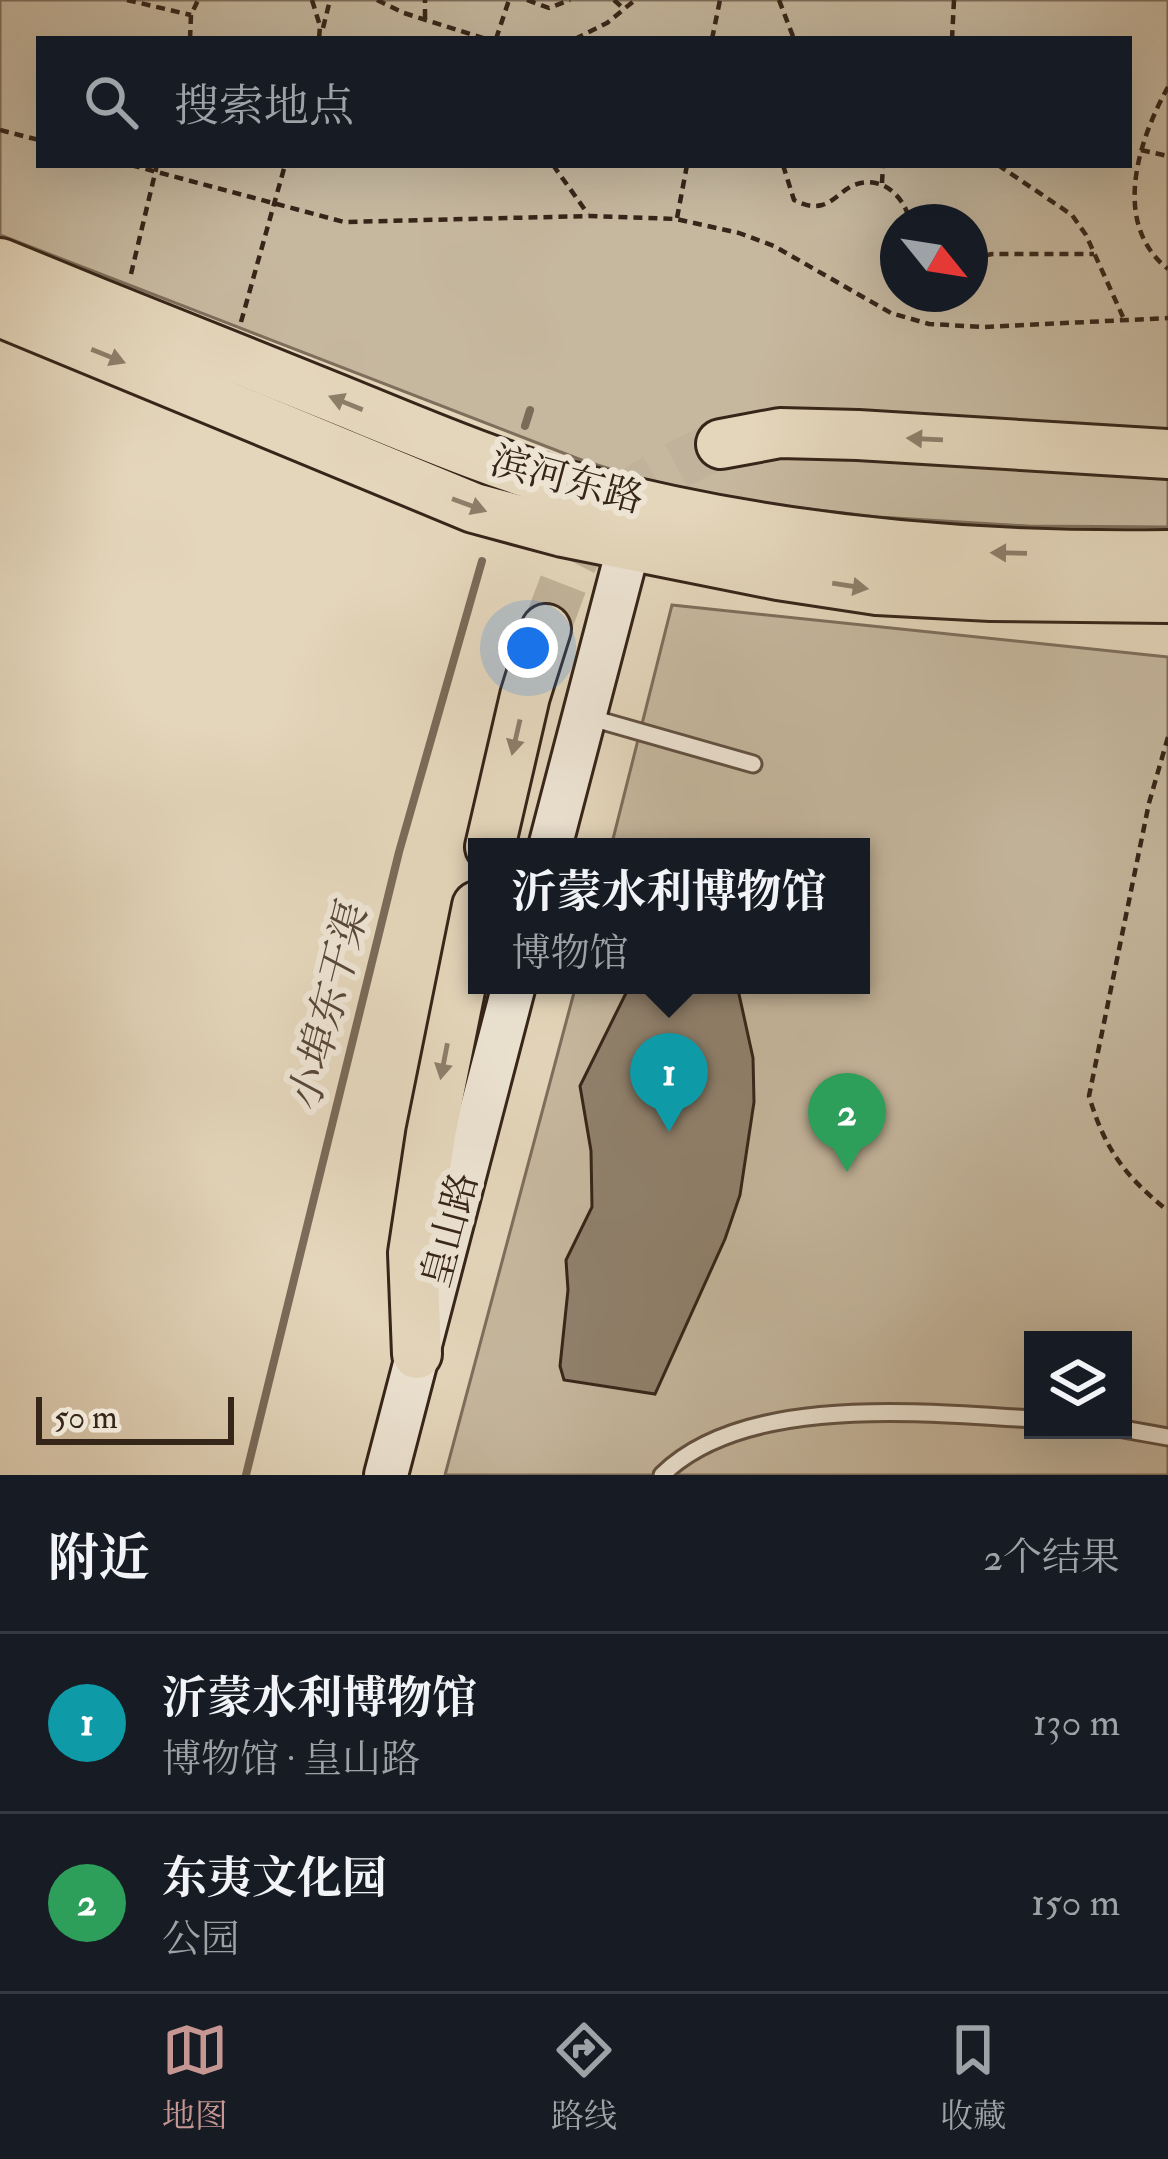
<!DOCTYPE html>
<html lang="zh">
<head>
<meta charset="utf-8">
<style>
	:root { --surface:#171b24; --page:#20242c; --text:#f1f3f6; --muted:#9ea1a6; --line:#363941; --accent:#c59692 }
	body { margin:0; font-family:"IM FELL Double Pica","Noto Serif SC",serif; background:var(--page); color:var(--text) }
	.controls { position:absolute; right:36px; bottom:36px; display:grid; overflow:hidden; border-radius:0px; box-shadow:0 12px 48px #0002 }
	.controls button { width:108px; height:108px; display:grid; place-items:center; padding:0; border:0; border-bottom:3px solid var(--line); background:var(--surface); color:var(--text); font:60px sans-serif }
	.compass { position:absolute; left:880px; top:204px; width:108px; height:108px; border-radius:50%; background:var(--surface); box-shadow:0 12px 48px #0002; rotate:120deg }
	.scale { position:absolute; left:36px; bottom:30px; width:198px; box-sizing:border-box; padding-left:12px; border:6px solid #362519; border-top:0; font-size:33px; line-height:42px; white-space:nowrap; color:#362519; -webkit-text-stroke:9px #ede4d3; paint-order:stroke }
	.you { position:absolute; left:528px; top:648px; width:42px; height:42px; margin:-30px; border:9px solid #fff; border-radius:50%; background:#1a73e8; box-shadow:0 0 0 18px #1a73e833 }
	.badge { display:grid; place-items:center; width:78px; height:78px; border-radius:50%; background:var(--accent); color:#fff; font-size:39px; font-weight:700 }
	.pin { position:absolute; translate:-50% -99px; filter:drop-shadow(0 3px 6px #0008) }
	.pin::after { content:''; position:absolute; top:63px; width:42px; height:36px; background:inherit; clip-path:polygon(0 0,100% 0,50% 100%) }
	.popup { position:absolute; left:468px; top:838px; width:402px; height:156px; box-sizing:border-box; display:grid; place-content:center; border-radius:0px; background:var(--surface); filter:drop-shadow(0 3px 9px #0005); font-size:39px; white-space:nowrap; color:var(--muted) }
	.popup b { font-size:45px; color:var(--text) }
	.popup::after { content:''; position:absolute; left:50%; top:100%; margin-left:-24px; border:24px solid transparent; border-top-color:var(--surface) }
	.list { margin:0; padding:0; list-style:none }
	h2 { display:flex; justify-content:space-between; align-items:center; height:156px; margin:0; padding:0 48px; font-size:51px }
	h2 small { font-size:39px; font-weight:400; color:var(--muted) }
	.list li { display:grid; grid-template-columns:78px 1fr auto; gap:36px; align-items:center; box-sizing:border-box; height:180px; padding:0 48px; border-top:3px solid var(--line) }
	.list b { display:block; font-size:45px; white-space:nowrap }
	.list p { margin:0; font-size:39px; white-space:nowrap; color:var(--muted) }
	.list em { font-size:39px; font-style:normal; color:var(--muted) }
	.icon { flex:none; width:66px; height:66px; fill:none; stroke:currentColor; stroke-width:2; stroke-linecap:round; stroke-linejoin:round }
	.map { position:relative; flex:none; width:1168px; height:1475px; overflow:hidden }
	.search { position:absolute; background:var(--surface); box-shadow:0 12px 48px #0002; left:36px; right:36px; top:36px; height:132px; display:flex; align-items:center; gap:30px; box-sizing:border-box; padding:0 42px; border-radius:0px; color:var(--muted); font-size:45px }
	.sheet { height:516px; background:var(--surface) }
	nav { display:flex; justify-content:space-around; align-items:center; box-sizing:border-box; height:168px; border-top:3px solid var(--line); background:var(--surface); font-size:33px; color:var(--muted) }
	nav a { display:grid; justify-items:center; gap:6px }
	nav .on { color:var(--accent) }
	.map>svg:first-child { display:block }
	.green { fill:#c6b89f; stroke:#7e6e5c; stroke-width:3; fill-rule:evenodd }
	.lines { fill:none; stroke-linecap:round; stroke-linejoin:round }
	.stream { stroke:#7b6b59; stroke-width:8 }
	.building { fill:#90816d; stroke:#362519; stroke-width:3 }
	.primary-tunnel { stroke:#c1b39b; stroke-width:48; stroke-dasharray:48 24; stroke-linecap:butt }
	.lane-casing { stroke:#625142; stroke-width:21 }
	.secondary-casing { stroke:#362519; stroke-width:48 }
	.primary-casing { stroke:#362519; stroke-width:54 }
	.path { stroke:#362519; stroke-width:4.5; stroke-dasharray:9 6; stroke-linecap:butt }
	.lane { stroke:#ede4d3; stroke-width:15 }
	.secondary { stroke:#ede4d3; stroke-width:42 }
	.primary { stroke:#e4d6bb; stroke-width:48 }
	.oneway { fill:#8d7e6a }
	.labels { text-anchor:middle; dominant-baseline:central; stroke-width:12; stroke-linejoin:round; paint-order:stroke }
	.street-label { font-size:39px; fill:#362519; stroke:#ede4d3 }
	.water-label { font-size:42px; font-style:italic; fill:#584839; stroke:#ede4d3 }
</style>
</head>
<body>
<div class="map">
<svg width="1168" height="1475" viewBox="0 0 1168 1475">
	<rect width="100%" height="100%" fill="#e4d6bb"/>
	<filter id="stains"><feTurbulence type="fractalNoise" baseFrequency=".00167" numOctaves="4"/><feColorMatrix values="0 0 0 0 .2 0 0 0 0 .09 0 0 0 0 .02 0 0 0 .5 -.17"/></filter>
	<radialGradient id="worn" r=".72"><stop offset=".6" stop-color="#630" stop-opacity="0"/><stop offset="1" stop-color="#630" stop-opacity=".3"/></radialGradient>
	<g class="green">
		<path d="M0,0H1168V527L1028,526L878,517L699,496L584,461L0,235ZM39,39H1129V165H39ZM898,222H970V294H898Z"/>
		<path d="M672,605L1168,657V1475H445L576,985H861V847H611ZM1033,1340H1123V1430H1033Z"/>
	</g>
	<g class="lines">
		<g class="stream">
			<polyline points="525,426 530,410"/>
			<polyline points="246,1475 399,852 482,561"/>
		</g>
	</g>
	<polygon class="building" points="630,985 737,985 753,1058 754,1102 740,1195 725,1239 655,1394 564,1380 560,1366 568,1290 566,1260 592,1207 591,1151 580,1086"/>
	<g class="lines">
		<path class="primary-tunnel" d="M546,629C556,606 563,580 575,558C606,498 662,471 721,444"/>
		<defs>
			<g id="lane">
				<polyline points="588,717 753,764"/>
				<polyline points="1123,1429 1168,1437"/>
				<path d="M662,1475C745,1393 926,1413 1033,1419"/>
			</g>
			<g id="secondary">
				<polyline points="550,847 629,545"/>
				<polyline points="386,1475 514,985"/>
			</g>
			<g id="primary">
				<path d="M0,263C112,309 224,354 337,399C418,432 499,467 584,490C773,540 972,558 1168,555"/>
				<polyline points="0,312 474,508 563,532 778,575 877,590 991,596 1168,598"/>
				<polyline points="721,444 780,433 858,435 1168,454"/>
				<polyline points="490,847 525,696 546,629"/>
				<polyline points="417,1354 413,1253 431,1134 477,906"/>
			</g>
		</defs>
		<use href="#lane" class="lane-casing"/>
		<use href="#secondary" class="secondary-casing"/>
		<use href="#primary" class="primary-casing"/>
		<g class="path">
			<polyline points="127,0 191,15"/>
			<polyline points="312,0 320,26 319,39"/>
			<polyline points="377,0 404,13 486,39"/>
			<polyline points="527,0 549,8 570,0"/>
			<polyline points="614,0 624,9"/>
			<polyline points="779,0 794,39"/>
			<polyline points="425,18 425,0"/>
			<polyline points="323,28 330,0"/>
			<polyline points="190,39 191,15 198,0"/>
			<polyline points="496,39 509,0"/>
			<polyline points="575,39 607,23 635,0"/>
			<polyline points="712,39 720,0"/>
			<polyline points="952,39 954,0"/>
			<path d="M1168,87C1138,141 1111,224 1168,269"/>
			<polyline points="0,130 39,140"/>
			<polyline points="1141,150 1168,156"/>
			<polyline points="131,165 344,222 590,216 676,219 739,233 774,246 891,313 929,324 985,327 1168,318"/>
			<polyline points="553,165 588,214"/>
			<path d="M783,165L794,200C803,204 811,208 822,205C834,202 842,190 854,185C882,174 905,197 910,222"/>
			<polyline points="998,165 1072,215 1086,235 1123,317"/>
			<polyline points="882,183 883,165"/>
			<polyline points="677,218 687,165"/>
			<polyline points="970,259 992,254 1094,254"/>
			<polyline points="131,274 157,165"/>
			<polyline points="241,322 285,165"/>
			<path d="M1168,737L1149,803L1089,1096C1105,1150 1125,1176 1168,1211"/>
		</g>
		<use href="#lane" class="lane"/>
		<use href="#secondary" class="secondary"/>
		<use href="#primary" class="primary"/>
	</g>
	<defs><path id="oneway-solid" d="M-6-.8H1V-3.2L6.5 0L1 3.2V.8H-6Z" transform="scale(3)"/></defs>
	<g class="oneway">
		<use href="#oneway-solid" transform="translate(108 356) rotate(22)"/>
		<use href="#oneway-solid" transform="translate(346 403) rotate(-158)"/>
		<use href="#oneway-solid" transform="translate(925 439) rotate(-177)"/>
		<use href="#oneway-solid" transform="translate(469 505) rotate(20)"/>
		<use href="#oneway-solid" transform="translate(1009 553) rotate(-179)"/>
		<use href="#oneway-solid" transform="translate(850 586) rotate(9)"/>
		<use href="#oneway-solid" transform="translate(516 737) rotate(103)"/>
		<use href="#oneway-solid" transform="translate(444 1061) rotate(101)"/>
	</g>
	<g class="labels">
		<g class="street-label">
			<text transform="translate(567 480) rotate(15)">滨河东路</text>
			<text transform="translate(450 1230) rotate(-75)">皇山路</text>
		</g>
		<g class="water-label">
			<text transform="translate(329 1009) rotate(-76)">小埠东干渠</text>
		</g>
	</g>
	<rect width="100%" height="100%" filter="url(#stains)"/>
	<rect width="100%" height="100%" fill="url(#worn)"/>
</svg>
<div class="controls">
<button><svg class="icon" aria-label="layers" viewBox="0 0 24 24"><path d="M12 4l9 5-9 5-9-5zM3 14l9 5 9-5"/></svg></button>
</div>
<svg class="compass" viewBox="-18 -18 36 36"><path d="M0-13l5 13h-10z" fill="#e53935"/><path d="M0 13l5-13h-10z" fill="#9ea1a6"/></svg>
<div class="scale">50 m</div>
<div class="you"></div>
<div class="pin badge" style="left:669px;top:1132px;background:#0f9aa8">1</div>
<div class="popup"><b>沂蒙水利博物馆</b>博物馆</div>
<div class="pin badge" style="left:847px;top:1172px;background:#2e9e5b">2</div>
<div class="search"><svg class="icon" aria-label="search" viewBox="0 0 24 24"><circle cx="10" cy="10" r="6"/><path d="M15 15l6 6"/></svg>搜索地点</div>
</div>
<section class="sheet">
<h2>附近<small>2个结果</small></h2>
<ul class="list">
<li><span class="badge" style="background:#0f9aa8">1</span><div><b>沂蒙水利博物馆</b><p>博物馆 · 皇山路</p></div><em>130 m</em></li>
<li><span class="badge" style="background:#2e9e5b">2</span><div><b>东夷文化园</b><p>公园</p></div><em>150 m</em></li>
</ul>
</section>
<nav>
<a class="on"><svg class="icon" aria-label="map" viewBox="0 0 24 24"><path d="M3 6l6-2 6 2 6-2v14l-6 2-6-2-6 2zM9 4v14M15 6v14"/></svg>地图</a>
<a><svg class="icon" aria-label="directions" viewBox="0 0 24 24"><path d="M12 3l9 9-9 9-9-9zM9 14v-3h6M13 9l2 2-2 2"/></svg>路线</a>
<a><svg class="icon" aria-label="saved" viewBox="0 0 24 24"><path d="M7 4h10v16l-5-4-5 4z"/></svg>收藏</a>
</nav>
</body>
</html>
